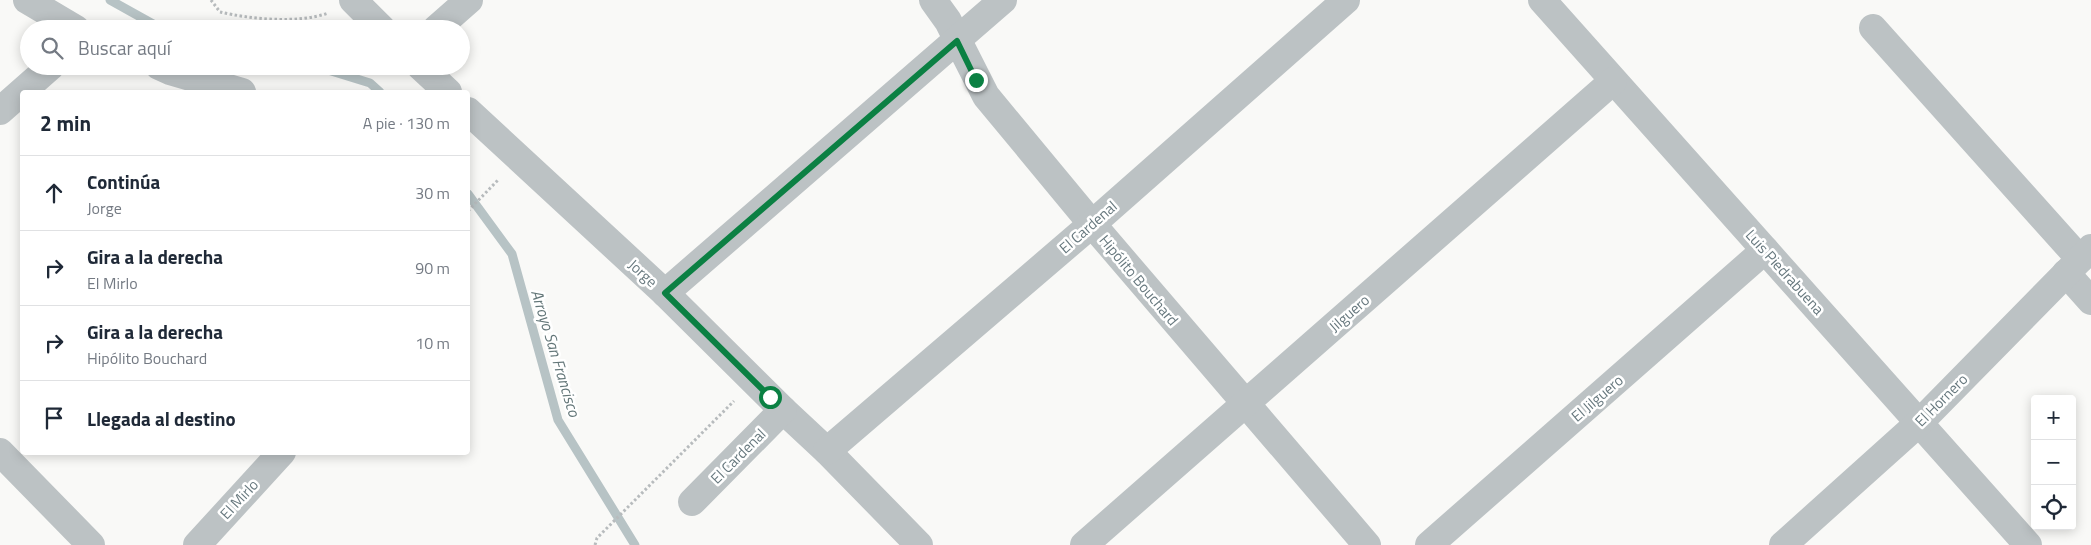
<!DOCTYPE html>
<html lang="es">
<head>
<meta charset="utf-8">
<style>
	:root { --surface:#fff; --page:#f2f2f3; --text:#1f2937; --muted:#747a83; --line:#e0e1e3 }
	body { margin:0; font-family:"Titillium Web",sans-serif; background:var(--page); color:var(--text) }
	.controls { position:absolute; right:15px; bottom:15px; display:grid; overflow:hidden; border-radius:5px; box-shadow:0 2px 12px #0003 }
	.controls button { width:45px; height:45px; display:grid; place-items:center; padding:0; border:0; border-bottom:1px solid var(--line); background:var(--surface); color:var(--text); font:25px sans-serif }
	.stop { position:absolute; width:15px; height:15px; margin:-11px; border:4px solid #0b8043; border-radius:50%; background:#fff }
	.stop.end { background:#0b8043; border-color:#fff; box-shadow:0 1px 5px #0008 }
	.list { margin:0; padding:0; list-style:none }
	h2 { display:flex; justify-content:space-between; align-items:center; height:65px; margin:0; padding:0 20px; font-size:21px }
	h2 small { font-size:16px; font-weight:400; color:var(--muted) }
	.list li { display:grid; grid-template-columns:32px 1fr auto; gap:15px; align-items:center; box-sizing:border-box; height:75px; padding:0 20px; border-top:1px solid var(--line) }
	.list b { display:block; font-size:19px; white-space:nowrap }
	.list p { margin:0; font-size:16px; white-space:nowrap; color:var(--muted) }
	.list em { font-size:16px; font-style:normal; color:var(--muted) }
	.icon { flex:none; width:28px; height:28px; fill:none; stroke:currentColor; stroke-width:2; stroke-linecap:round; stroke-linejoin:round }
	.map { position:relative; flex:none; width:2091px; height:545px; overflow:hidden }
	.search { position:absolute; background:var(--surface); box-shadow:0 2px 12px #0003; left:20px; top:20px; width:450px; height:55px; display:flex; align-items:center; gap:12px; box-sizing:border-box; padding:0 18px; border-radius:28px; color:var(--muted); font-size:19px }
	.panel { position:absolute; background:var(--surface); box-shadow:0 2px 12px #0003; left:20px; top:90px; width:450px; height:365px; border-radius:5px }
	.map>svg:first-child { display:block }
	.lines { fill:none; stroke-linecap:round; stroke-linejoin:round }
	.stream { stroke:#b7c3c5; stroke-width:9 }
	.path { stroke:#b7bbbd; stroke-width:3; stroke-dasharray:2.5 2.5; stroke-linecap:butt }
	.minor { stroke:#bcc2c4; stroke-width:28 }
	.route { stroke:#0b8043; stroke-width:6 }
	.labels { text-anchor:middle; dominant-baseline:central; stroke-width:5; stroke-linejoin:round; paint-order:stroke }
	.street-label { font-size:15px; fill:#67787e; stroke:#fff }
	.water-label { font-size:16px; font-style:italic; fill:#637678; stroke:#fff }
</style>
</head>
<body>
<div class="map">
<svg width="2091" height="545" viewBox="0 0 2091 545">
	<rect width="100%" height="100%" fill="#f9f9f7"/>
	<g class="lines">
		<g class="stream">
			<polyline points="110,0 162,29"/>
			<polyline points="315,66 370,83 380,92"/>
			<polyline points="468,194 512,254 558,420 635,545"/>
		</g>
		<g class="path">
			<path d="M211,0L220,12C250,19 298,24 328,13"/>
			<polyline points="468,211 499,179"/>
			<polyline points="595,545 597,538 734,401"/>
		</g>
		<g class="minor">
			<polyline points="27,0 76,29"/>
			<polyline points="353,0 382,29"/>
			<polyline points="933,0 948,21 986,96 1092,224 1367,545"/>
			<polyline points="1542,0 2028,545"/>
			<polyline points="1873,28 2080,259"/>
			<polyline points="436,29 469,0"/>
			<polyline points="159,66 170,71 242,92"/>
			<polyline points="420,66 448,92"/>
			<polyline points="0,111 51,66"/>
			<polyline points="468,111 665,293 783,410 827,451 919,545"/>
			<polyline points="2066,273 2091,301"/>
			<polyline points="665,293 1003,0"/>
			<polyline points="827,451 1092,224 1346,0"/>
			<polyline points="0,452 91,545"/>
			<polyline points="692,502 783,410"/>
			<polyline points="197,545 282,452"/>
			<polyline points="1084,545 1613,81"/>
			<polyline points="1429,545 1765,250"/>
			<polyline points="1783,545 1920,422 2091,248"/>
		</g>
	</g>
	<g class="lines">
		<polyline class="route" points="770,397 665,293 957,41 976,80"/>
	</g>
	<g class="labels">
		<g class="street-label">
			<text transform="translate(1088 227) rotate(-41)">El Cardenal</text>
			<text transform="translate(1785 272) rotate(48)">Luis Piedrabuena</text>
			<text transform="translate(643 273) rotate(42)">Jorge</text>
			<text transform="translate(1139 280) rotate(50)">Hipólito Bouchard</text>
			<text transform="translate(1349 313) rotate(-41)">Jilguero</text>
			<text transform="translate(1597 398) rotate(-41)">El Jilguero</text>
			<text transform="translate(1941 400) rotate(-45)">El Hornero</text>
			<text transform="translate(738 456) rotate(-45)">El Cardenal</text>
			<text transform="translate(239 499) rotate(-47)">El Mirlo</text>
		</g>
		<g class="water-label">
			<text transform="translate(556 353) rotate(73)">Arroyo San Francisco</text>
		</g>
	</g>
</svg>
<div class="controls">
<button>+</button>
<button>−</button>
<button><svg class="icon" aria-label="locate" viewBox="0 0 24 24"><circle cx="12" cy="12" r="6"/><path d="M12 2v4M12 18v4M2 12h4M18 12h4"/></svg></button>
</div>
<div class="stop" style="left:770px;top:397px"></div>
<div class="stop end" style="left:976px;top:80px"></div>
<div class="search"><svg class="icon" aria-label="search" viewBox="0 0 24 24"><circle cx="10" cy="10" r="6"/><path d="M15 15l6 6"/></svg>Buscar aquí</div>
<section class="panel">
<h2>2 min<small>A pie · 130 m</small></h2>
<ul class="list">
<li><svg class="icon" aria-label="ahead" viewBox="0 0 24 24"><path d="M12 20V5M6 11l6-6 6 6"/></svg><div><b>Continúa</b><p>Jorge</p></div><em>30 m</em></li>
<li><svg class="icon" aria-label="right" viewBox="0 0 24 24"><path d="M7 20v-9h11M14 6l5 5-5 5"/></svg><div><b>Gira a la derecha</b><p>El Mirlo</p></div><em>90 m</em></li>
<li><svg class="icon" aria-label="right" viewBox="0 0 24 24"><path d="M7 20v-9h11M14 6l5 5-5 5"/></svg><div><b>Gira a la derecha</b><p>Hipólito Bouchard</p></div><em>10 m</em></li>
<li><svg class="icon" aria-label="arrive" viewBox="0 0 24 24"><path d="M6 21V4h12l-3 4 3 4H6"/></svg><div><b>Llegada al destino</b></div></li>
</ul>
</section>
</div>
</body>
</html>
